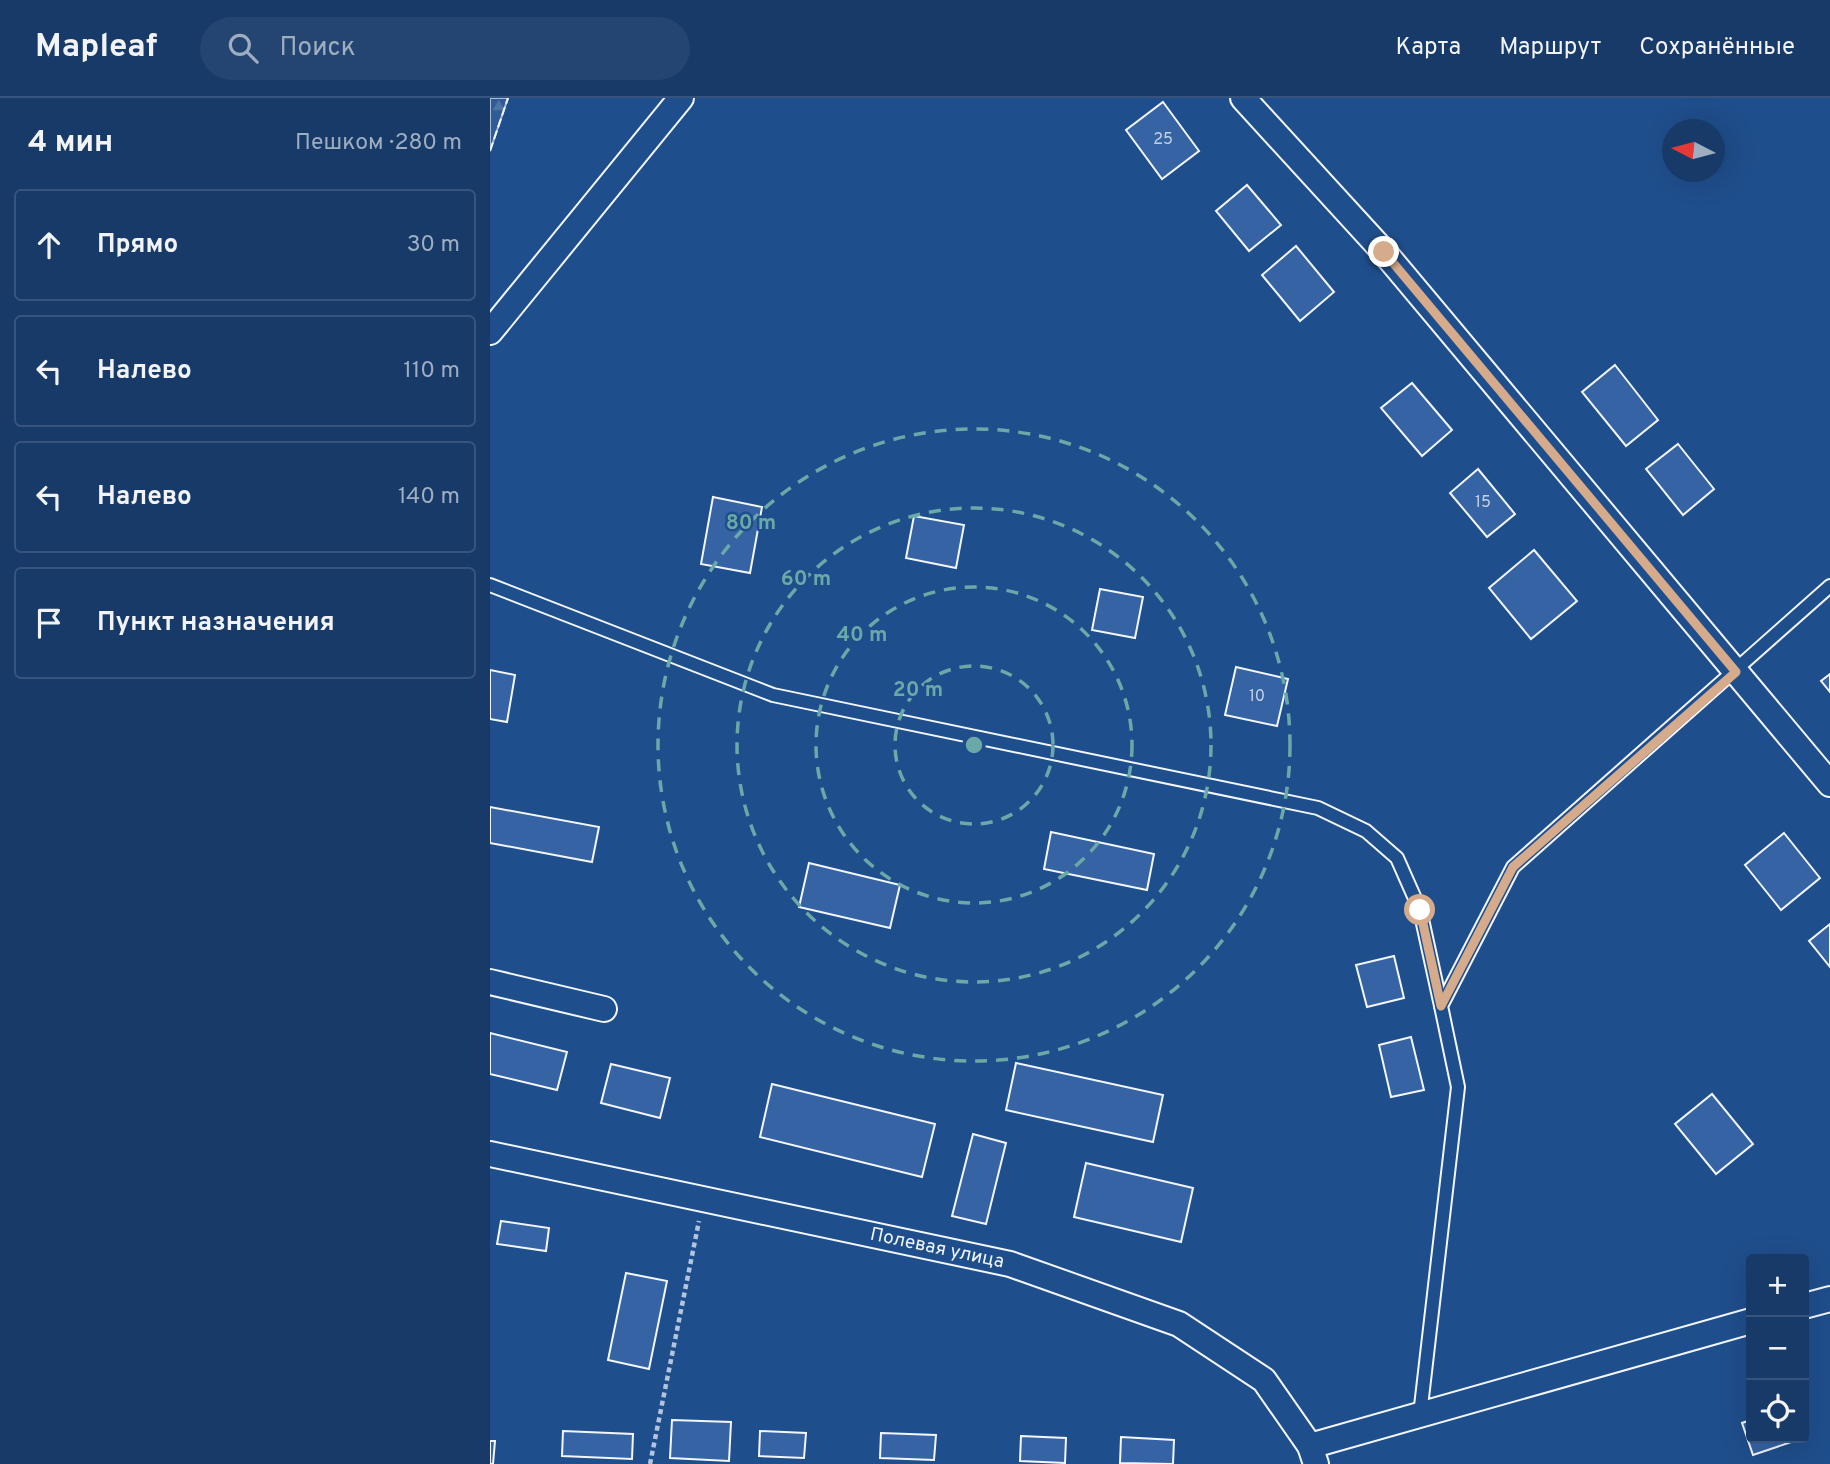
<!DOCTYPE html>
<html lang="ru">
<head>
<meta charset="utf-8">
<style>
	:root { --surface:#173a69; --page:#244571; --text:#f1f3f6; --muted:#9eadc0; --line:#36547d }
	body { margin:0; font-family:Overpass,sans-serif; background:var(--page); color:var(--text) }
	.controls { position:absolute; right:21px; bottom:21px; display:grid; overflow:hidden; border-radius:7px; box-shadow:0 7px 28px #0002 }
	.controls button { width:63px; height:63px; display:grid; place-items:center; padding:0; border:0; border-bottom:2px solid var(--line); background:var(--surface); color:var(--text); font:35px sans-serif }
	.compass { position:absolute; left:1172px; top:21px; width:63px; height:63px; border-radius:50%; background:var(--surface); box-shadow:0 7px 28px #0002; rotate:276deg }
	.stop { position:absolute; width:21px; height:21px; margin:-16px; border:5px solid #d6ab8b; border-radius:50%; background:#fff }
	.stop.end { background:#d6ab8b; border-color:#fff; box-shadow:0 2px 7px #0008 }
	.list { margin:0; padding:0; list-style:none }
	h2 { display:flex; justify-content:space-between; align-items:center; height:91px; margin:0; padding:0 28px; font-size:30px }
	h2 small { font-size:23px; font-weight:400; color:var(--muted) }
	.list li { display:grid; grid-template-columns:46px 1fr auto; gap:21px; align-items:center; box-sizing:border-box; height:112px; margin:0 14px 14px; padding:0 14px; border:2px solid var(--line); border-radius:7px }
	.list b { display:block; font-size:26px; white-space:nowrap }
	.list em { font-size:23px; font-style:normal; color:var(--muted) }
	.icon { flex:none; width:38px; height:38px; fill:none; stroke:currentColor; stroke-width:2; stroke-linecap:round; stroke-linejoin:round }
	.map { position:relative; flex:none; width:1340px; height:1366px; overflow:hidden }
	header { display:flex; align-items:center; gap:42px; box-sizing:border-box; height:98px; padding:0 35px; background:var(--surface); border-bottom:2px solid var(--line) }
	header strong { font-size:33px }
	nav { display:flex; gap:38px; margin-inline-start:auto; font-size:24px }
	.search { width:490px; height:63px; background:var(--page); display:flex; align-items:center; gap:18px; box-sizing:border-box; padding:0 24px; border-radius:38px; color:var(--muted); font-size:26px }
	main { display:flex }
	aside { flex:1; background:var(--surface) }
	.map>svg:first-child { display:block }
	.forest { fill:url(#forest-firs); stroke:#a8bbd7; stroke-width:2 }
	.building { fill:#3563a3; stroke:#f2f6ff; stroke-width:2 }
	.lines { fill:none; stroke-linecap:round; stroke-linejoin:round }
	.service-casing { stroke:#f2f6ff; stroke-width:16 }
	.minor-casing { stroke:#f2f6ff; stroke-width:28 }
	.path { stroke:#b3c4dc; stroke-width:4.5; stroke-dasharray:5 3.5; stroke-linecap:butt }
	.service { stroke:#1f4e8c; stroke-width:12 }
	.minor { stroke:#1f4e8c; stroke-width:24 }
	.fence { stroke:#f2f6ff; stroke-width:2; stroke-dasharray:9 3.5; stroke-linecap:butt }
	.route { stroke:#d6ab8b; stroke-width:9 }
	.ring { fill:none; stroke:#6aa9a8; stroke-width:3.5; stroke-dasharray:12 9 }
	.labels { text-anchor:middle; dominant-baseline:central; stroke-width:5; stroke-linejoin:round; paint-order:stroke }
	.number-label { font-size:16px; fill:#c3d1e8 }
	.street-label { font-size:19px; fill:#f2f6ff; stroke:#1f4e8c }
	.centre { fill:#6aa9a8; stroke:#1f4e8c; stroke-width:3.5 }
	.ring-label { font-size:21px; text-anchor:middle; font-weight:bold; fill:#6aa9a8; stroke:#1f4e8c; stroke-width:5; stroke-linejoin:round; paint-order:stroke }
</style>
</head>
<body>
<header>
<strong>Mapleaf</strong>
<div class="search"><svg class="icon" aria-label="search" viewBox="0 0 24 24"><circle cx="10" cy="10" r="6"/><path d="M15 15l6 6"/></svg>Поиск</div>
<nav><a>Карта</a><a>Маршрут</a><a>Сохранённые</a></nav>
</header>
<main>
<aside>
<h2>4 мин<small>Пешком · 280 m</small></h2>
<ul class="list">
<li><svg class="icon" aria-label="ahead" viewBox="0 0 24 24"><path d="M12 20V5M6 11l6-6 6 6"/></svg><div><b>Прямо</b></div><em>30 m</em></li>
<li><svg class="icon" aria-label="left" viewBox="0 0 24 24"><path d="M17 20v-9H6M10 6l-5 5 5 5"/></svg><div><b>Налево</b></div><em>110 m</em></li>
<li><svg class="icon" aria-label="left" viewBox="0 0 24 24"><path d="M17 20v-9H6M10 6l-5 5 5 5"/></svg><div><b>Налево</b></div><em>140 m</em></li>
<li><svg class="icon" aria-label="arrive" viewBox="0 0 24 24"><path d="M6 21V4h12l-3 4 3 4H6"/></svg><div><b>Пункт назначения</b></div></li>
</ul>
</aside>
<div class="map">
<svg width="1340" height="1366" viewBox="0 0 1340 1366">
	<defs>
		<pattern id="forest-firs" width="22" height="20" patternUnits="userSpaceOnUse" patternTransform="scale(1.75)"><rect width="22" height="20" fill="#305b95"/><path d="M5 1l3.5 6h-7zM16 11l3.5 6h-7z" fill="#4e73a5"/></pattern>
	</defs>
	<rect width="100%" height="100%" fill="#1f4e8c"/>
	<polygon class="forest" points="0,0 18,0 0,53"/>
	<g class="building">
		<polygon points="673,4 709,53 672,81 636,32"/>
		<polygon points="757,87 791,127 759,153 726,113"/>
		<polygon points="806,148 844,194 810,223 772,177"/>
		<polygon points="1125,267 1168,322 1136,348 1092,294"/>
		<polygon points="922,285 962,332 932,358 891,310"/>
		<polygon points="1188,346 1224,391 1193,417 1156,371"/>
		<polygon points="988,371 1025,416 997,439 960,395"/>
		<polygon points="223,399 272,409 260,475 211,466"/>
		<polygon points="424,418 474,427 466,470 416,460"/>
		<polygon points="1044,452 1087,503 1041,541 999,490"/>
		<polygon points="610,491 653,499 645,540 602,532"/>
		<polygon points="746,569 798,581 787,628 735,617"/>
		<polygon points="0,572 25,577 17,624 0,621"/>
		<polygon points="1340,576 1340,594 1331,583"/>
		<polygon points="0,709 109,729 102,764 0,745"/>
		<polygon points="561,734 664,756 657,792 554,771"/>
		<polygon points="1294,735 1330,780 1291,812 1255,767"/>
		<polygon points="319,765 410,787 400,830 309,809"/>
		<polygon points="1340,826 1340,869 1319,843"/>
		<polygon points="904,858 914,900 877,909 866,867"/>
		<polygon points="0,935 77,954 67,992 0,976"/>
		<polygon points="921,939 934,992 901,999 889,947"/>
		<polygon points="526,965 673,997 663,1044 516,1012"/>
		<polygon points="121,966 180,980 170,1020 111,1005"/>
		<polygon points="282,986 445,1026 432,1079 270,1039"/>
		<polygon points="1222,996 1263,1046 1226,1076 1185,1026"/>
		<polygon points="483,1036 516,1045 496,1126 462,1118"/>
		<polygon points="596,1065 703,1090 691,1144 584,1119"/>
		<polygon points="11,1123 59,1130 56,1153 7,1146"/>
		<polygon points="136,1175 177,1183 159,1271 118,1262"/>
		<polygon points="182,1322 241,1324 239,1363 180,1360"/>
		<polygon points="1261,1322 1261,1340 1314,1340 1314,1332 1316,1339 1263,1357 1252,1325"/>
		<polygon points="73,1333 143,1336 142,1361 72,1358"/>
		<polygon points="270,1333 316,1335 314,1360 269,1358"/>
		<polygon points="391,1335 446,1337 444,1362 390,1360"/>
		<polygon points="531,1338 576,1340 575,1365 530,1363"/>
		<polygon points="631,1339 684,1342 683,1366 630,1365"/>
		<polygon points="0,1343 5,1343 3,1366 0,1366"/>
	</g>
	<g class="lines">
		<defs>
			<g id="service">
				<polyline points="0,487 283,597 828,710 876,733 907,760 930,812 951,908"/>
				<polyline points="930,1317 968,989 951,908 1023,769 1340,488"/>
			</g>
			<g id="minor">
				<polyline points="753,0 894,154 1340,686"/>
				<polyline points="0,234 191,0"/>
				<polyline points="0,884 114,911"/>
				<path id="s1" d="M0,1056L520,1166L689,1226L774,1282L820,1348L826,1366"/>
				<polyline points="1314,1208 1340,1201"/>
				<polyline points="820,1348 1261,1223"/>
			</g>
		</defs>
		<use href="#service" class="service-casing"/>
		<use href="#minor" class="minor-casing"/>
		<polyline class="path" points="160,1366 209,1123"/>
		<use href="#service" class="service"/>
		<use href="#minor" class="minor"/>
		<polyline class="fence" points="0,53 18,0"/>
	</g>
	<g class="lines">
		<polyline class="route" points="894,154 1246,574 1023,769 951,908 930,812"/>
	</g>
	<g class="ring">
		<circle cx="484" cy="647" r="79"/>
		<circle cx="484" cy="647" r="158"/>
		<circle cx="484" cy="647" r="237"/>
		<circle cx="484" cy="647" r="316"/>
	</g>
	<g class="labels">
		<g class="number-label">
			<text x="673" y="42">25</text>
			<text x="993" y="405">15</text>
			<text x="767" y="599">10</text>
		</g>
		<g class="street-label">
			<text stroke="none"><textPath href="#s1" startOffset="457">Полевая улица</textPath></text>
		</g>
	</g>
	<circle cx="484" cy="647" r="10" class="centre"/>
	<g class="ring-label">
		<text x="261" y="431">80 m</text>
		<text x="316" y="487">60 m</text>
		<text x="372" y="543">40 m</text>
		<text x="428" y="598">20 m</text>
	</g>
</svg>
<div class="controls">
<button>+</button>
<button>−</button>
<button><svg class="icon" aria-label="locate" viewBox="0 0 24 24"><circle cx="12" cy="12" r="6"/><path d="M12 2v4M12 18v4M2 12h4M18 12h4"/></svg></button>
</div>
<svg class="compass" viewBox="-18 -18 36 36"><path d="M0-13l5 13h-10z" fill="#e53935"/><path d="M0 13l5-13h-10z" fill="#9eadc0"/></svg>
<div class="stop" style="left:930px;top:812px"></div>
<div class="stop end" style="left:894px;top:154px"></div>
</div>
</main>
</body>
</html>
